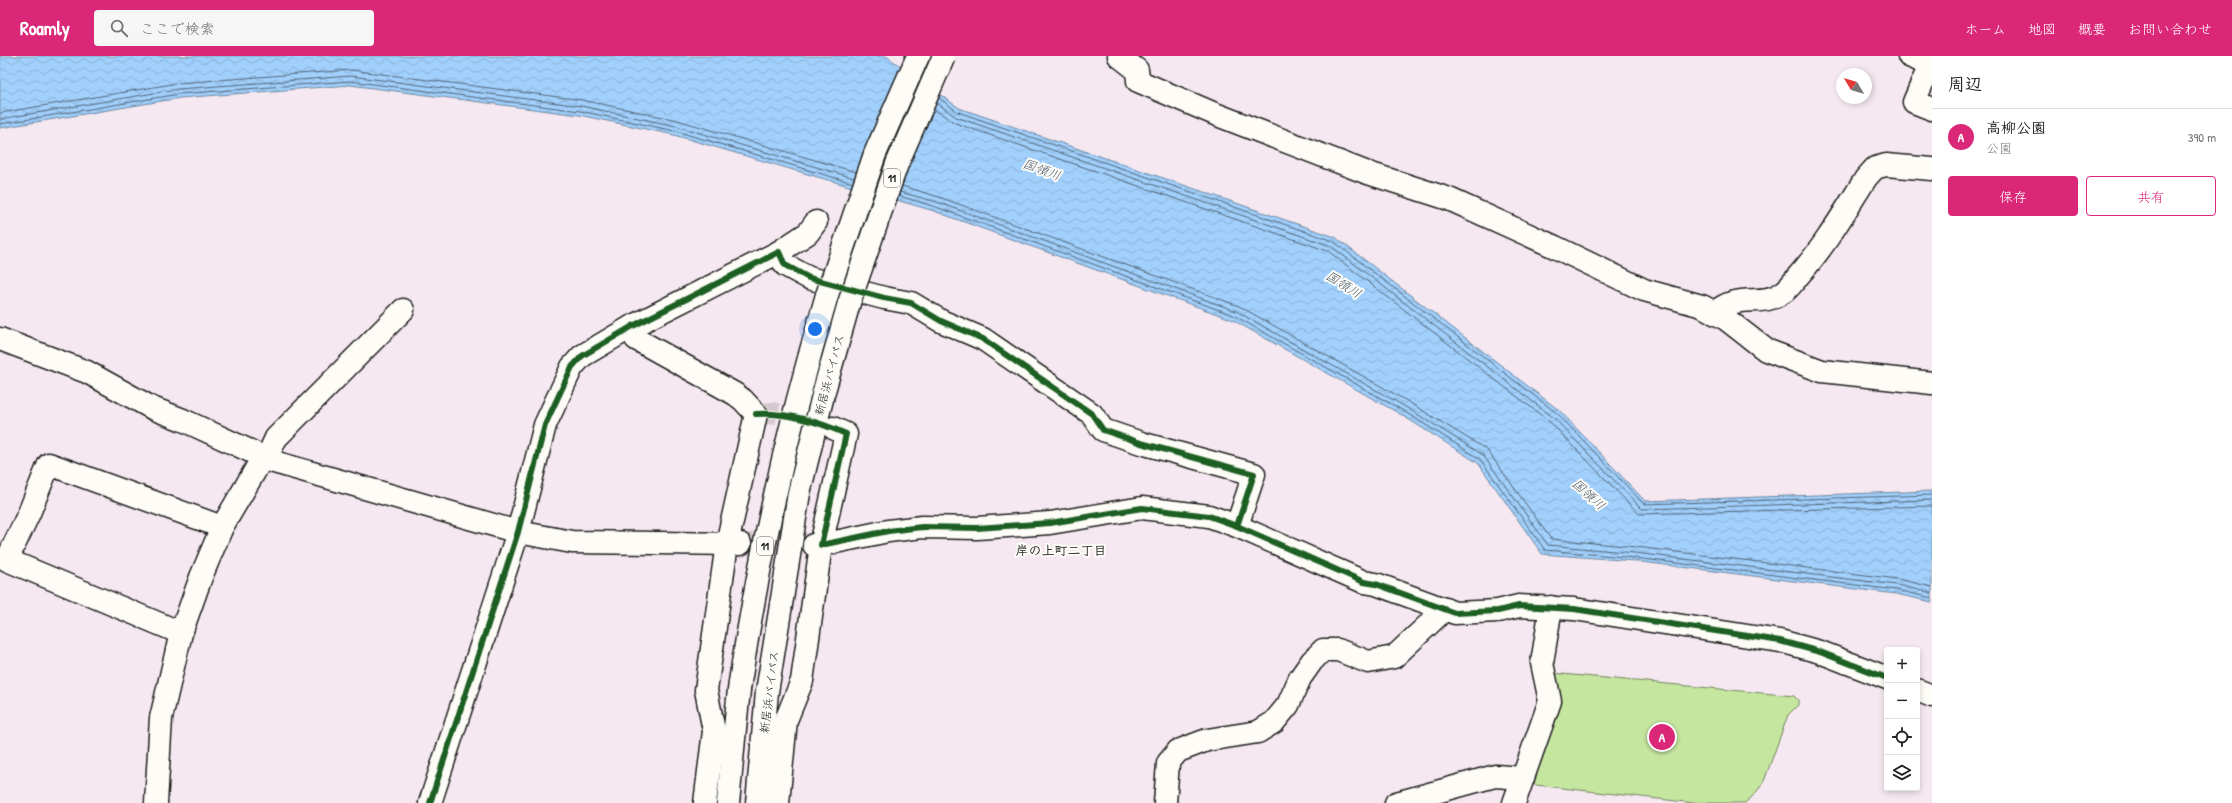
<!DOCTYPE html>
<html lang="ja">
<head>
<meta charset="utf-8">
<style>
	:root { --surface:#fff; --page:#f6f6f6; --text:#202124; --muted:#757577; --line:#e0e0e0; --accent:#db2777 }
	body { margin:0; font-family:"Patrick Hand","Klee One",sans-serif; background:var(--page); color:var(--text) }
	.controls { position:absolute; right:12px; bottom:12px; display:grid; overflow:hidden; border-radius:4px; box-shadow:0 2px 6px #0003 }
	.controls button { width:36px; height:36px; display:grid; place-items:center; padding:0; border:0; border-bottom:1px solid var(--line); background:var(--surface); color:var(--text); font:20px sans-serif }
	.compass { position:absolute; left:1836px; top:12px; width:36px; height:36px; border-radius:50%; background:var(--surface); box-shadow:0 2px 6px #0003; rotate:308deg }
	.you { position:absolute; left:815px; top:273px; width:14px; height:14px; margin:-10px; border:3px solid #fff; border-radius:50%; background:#1a73e8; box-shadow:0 0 0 6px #1a73e833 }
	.badge { display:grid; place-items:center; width:26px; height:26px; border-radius:50%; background:var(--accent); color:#fff; font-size:13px; font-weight:700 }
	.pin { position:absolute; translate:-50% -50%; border:2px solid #fff; box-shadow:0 1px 4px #0006 }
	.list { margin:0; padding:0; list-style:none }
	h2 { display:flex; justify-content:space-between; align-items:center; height:52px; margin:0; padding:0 16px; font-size:17px }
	h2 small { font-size:13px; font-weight:400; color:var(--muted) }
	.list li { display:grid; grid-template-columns:26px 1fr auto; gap:12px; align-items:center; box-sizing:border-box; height:56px; padding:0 16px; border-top:1px solid var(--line) }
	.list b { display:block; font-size:15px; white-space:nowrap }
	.list p { margin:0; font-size:13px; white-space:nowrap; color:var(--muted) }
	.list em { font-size:13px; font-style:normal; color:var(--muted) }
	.actions { display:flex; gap:8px; padding:12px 16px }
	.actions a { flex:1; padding:9px 0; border:1px solid var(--accent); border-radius:4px; text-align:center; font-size:14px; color:var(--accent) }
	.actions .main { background:var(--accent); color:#fff }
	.icon { flex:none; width:22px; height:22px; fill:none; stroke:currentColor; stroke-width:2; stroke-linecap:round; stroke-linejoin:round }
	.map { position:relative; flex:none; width:1932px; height:747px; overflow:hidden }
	header { display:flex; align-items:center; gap:24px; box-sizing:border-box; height:56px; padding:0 20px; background:var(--accent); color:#fff }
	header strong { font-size:19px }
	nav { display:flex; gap:22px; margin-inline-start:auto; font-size:14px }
	.search { width:280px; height:36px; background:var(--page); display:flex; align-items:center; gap:10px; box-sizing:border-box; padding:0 14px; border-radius:4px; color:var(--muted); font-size:15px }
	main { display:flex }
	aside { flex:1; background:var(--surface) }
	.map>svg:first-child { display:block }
	.green { fill:#c5e69f; stroke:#70815e }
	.water { fill:url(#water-waves); stroke:#6c88a2 }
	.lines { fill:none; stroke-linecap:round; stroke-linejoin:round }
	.shore { stroke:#516476; stroke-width:1 }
	.minor-tunnel { stroke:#d5c9d0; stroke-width:22; stroke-dasharray:22 11; stroke-linecap:butt }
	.minor-casing { stroke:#1c1c1c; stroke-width:25 }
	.highway-casing { stroke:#1c1c1c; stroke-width:25 }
	.minor { stroke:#fdfcf7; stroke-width:22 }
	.highway { stroke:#fdfcf7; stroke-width:22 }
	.highway-bridge-casing { stroke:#1c1c1c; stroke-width:25; stroke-linecap:butt }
	.highway-bridge { stroke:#fdfcf7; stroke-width:22 }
	.cycleway-casing { stroke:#fdfcf7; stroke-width:8 }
	.cycleway { stroke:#1b5e20; stroke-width:6 }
	.labels { text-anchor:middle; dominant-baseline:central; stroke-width:4; stroke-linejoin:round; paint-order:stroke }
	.shield { fill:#fdfcf7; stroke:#605f5e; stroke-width:1 }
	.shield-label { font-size:11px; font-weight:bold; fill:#1c1c1c }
	.street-label { font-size:12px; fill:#1c1c1c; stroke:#fdfcf7 }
	.water-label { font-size:13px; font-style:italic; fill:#4b5b6a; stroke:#fdfcf7 }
	.neighbourhood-label { font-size:13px; font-weight:bold; fill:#1c1c1c; stroke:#fdfcf7 }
</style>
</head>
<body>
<header>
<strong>Roamly</strong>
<div class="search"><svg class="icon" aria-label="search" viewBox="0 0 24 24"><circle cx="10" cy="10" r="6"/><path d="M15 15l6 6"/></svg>ここで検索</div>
<nav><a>ホーム</a><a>地図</a><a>概要</a><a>お問い合わせ</a></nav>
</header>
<main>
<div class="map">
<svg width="1932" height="747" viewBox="0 0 1932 747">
	<defs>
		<pattern id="water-waves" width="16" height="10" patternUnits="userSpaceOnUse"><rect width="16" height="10" fill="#a1d0fc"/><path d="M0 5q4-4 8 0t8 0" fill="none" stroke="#8ab2d7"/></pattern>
	</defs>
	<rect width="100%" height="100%" fill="#f6e8f0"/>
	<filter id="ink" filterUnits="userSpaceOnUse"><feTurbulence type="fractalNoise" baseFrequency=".025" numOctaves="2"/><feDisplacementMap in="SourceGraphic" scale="8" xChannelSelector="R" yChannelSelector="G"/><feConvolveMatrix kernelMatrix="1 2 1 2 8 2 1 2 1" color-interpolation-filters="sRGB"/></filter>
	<g filter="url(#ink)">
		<polygon class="green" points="1552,617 1794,640 1798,644 1798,649 1788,659 1764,725 1755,738 1745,747 1694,747 1527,728"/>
		<polygon class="water" points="0,0 886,0 959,52 1335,181 1560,355 1645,445 1932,435 1932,546 1896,538 1634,505 1542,498 1478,407 1400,358 1231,263 934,155 674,79 579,59 350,29 180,42 0,72"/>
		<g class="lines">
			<g class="shore">
				<polyline points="939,42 958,56 1333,185 1558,358 1644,448 1932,439"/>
				<polyline points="937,47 956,61 1331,190 1554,362 1642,453 1932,444"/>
				<polyline points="934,53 955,67 1328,195 1550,366 1639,458 1932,450"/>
				<polyline points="0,57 178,27 351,14 582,44 677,64 856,116"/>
				<polyline points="0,63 178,33 351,20 581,50 676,70 854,122"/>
				<polyline points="0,68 179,38 350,25 580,55 675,75 853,127"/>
				<polyline points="902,130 939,141 1239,250 1407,345 1487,394 1551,483 1636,491 1898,523 1932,531"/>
				<polyline points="900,136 937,146 1236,255 1404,350 1483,399 1548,489 1635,497 1897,529 1932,537"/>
				<polyline points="899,140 936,151 1233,259 1402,354 1480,403 1545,494 1635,502 1896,534 1932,542"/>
			</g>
			<g class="minor-tunnel">
				<polyline points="756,358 772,357 812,367"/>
				<polyline points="740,488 814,489"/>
			</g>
			<defs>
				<g id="minor">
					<polyline points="1119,0 1137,14 1138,25 1215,58 1365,116 1449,143 1555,191 1644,234 1702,250 1726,263 1766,294 1822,315 1932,327"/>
					<polyline points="1909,0 1930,9 1914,46 1932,53"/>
					<polyline points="779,196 808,177 816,166"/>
					<path d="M1714,257C1740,235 1760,252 1782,237C1789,233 1794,225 1799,219C1825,190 1845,155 1866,122L1875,112L1886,109L1932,113"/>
					<polyline points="631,271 636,283 735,338 743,344 756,358 727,488 706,634 714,675 705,747"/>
					<polyline points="0,283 87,316 152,352 183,364 274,406 518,476 572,486 740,488"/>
					<polyline points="833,372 846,378 821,489 888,475 922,471 977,472 1050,467 1142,452 1209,460 1237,470 1364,526 1376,528 1455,557 1498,555 1519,550 1574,553 1780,585 1820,596 1887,622"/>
					<polyline points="181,577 7,504 29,457 49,408 222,471"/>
					<polyline points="1917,634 1932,640"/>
					<polyline points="156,747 161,662 181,577 201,521 222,471 263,401 270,395 276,382 403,254"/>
					<polyline points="430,747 518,476 545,369 572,311 582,300 631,271 779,196 785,209 809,222 884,242 911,247 941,265 983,283 1092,358 1103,374 1141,387 1254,418 1237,470"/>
					<polyline points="778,747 786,664 802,625 821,489 814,489"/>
					<polyline points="1165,747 1168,707 1178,695 1207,684 1258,676 1274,666 1288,649 1300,622 1312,605 1323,594 1338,594 1368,606 1394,601 1445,553"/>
					<polyline points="1396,747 1495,720 1523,722"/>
					<polyline points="1514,747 1550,645 1542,607 1551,551"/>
				</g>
				<g id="highway">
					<path d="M728,747C732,707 735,666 740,626C760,495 789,366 827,239"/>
					<polyline points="757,747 767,636 799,437 824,335 849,247"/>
				</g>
			</defs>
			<use href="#minor" class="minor-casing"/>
			<use href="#highway" class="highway-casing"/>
			<use href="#minor" class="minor"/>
			<use href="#highway" class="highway"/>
			<defs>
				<g id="highway-bridge">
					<polyline points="827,239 875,98 918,0"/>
					<polyline points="849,247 897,108 944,0"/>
				</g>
			</defs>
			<use href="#highway-bridge" class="highway-bridge-casing"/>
			<use href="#highway-bridge" class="highway-bridge"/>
			<defs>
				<g id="cycleway">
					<path d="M756,358C785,356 820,366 846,378L821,489L888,475L922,471L977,472L1050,467L1142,452L1209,460L1237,470L1364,526L1376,528L1455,557L1498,555L1519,550L1574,553L1780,585L1820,596L1887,622"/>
					<polyline points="430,747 518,476 545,369 572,311 582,300 631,271 779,196 785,209 809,222 884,242 911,247 941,265 983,283 1092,358 1103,374 1141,387 1254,418 1237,470"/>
				</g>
			</defs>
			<use href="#cycleway" class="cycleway-casing"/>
			<use href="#cycleway" class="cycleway"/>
		</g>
	</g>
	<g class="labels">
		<g class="shield">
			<rect x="884" y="113" width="16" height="18" rx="3"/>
			<rect x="757" y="481" width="16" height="18" rx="3"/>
		</g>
		<g class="shield-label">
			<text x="892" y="122">11</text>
			<text x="765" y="490">11</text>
		</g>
		<g class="street-label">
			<text transform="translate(829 319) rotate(-75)">新居浜バイパス</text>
			<text transform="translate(769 636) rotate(-83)">新居浜バイパス</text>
		</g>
		<g class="water-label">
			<text transform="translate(1042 113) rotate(20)">国領川</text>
			<text transform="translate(1344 228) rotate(32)">国領川</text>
			<text transform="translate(1589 438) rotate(42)">国領川</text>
		</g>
		<g class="neighbourhood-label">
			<text x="1061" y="494">岸の上町二丁目</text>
		</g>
	</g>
</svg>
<div class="controls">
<button>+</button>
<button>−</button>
<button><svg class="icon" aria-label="locate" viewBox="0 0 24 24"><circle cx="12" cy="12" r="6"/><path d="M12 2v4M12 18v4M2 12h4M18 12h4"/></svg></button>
<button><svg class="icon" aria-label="layers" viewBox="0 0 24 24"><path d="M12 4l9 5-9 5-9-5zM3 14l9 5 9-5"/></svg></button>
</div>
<svg class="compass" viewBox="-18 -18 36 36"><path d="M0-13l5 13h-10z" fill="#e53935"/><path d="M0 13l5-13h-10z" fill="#757577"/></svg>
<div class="you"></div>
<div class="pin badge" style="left:1662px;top:681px">A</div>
</div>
<aside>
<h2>周辺<small></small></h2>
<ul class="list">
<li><span class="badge">A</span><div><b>高柳公園</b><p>公園</p></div><em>390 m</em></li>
</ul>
<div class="actions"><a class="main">保存</a><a>共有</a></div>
</aside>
</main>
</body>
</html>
